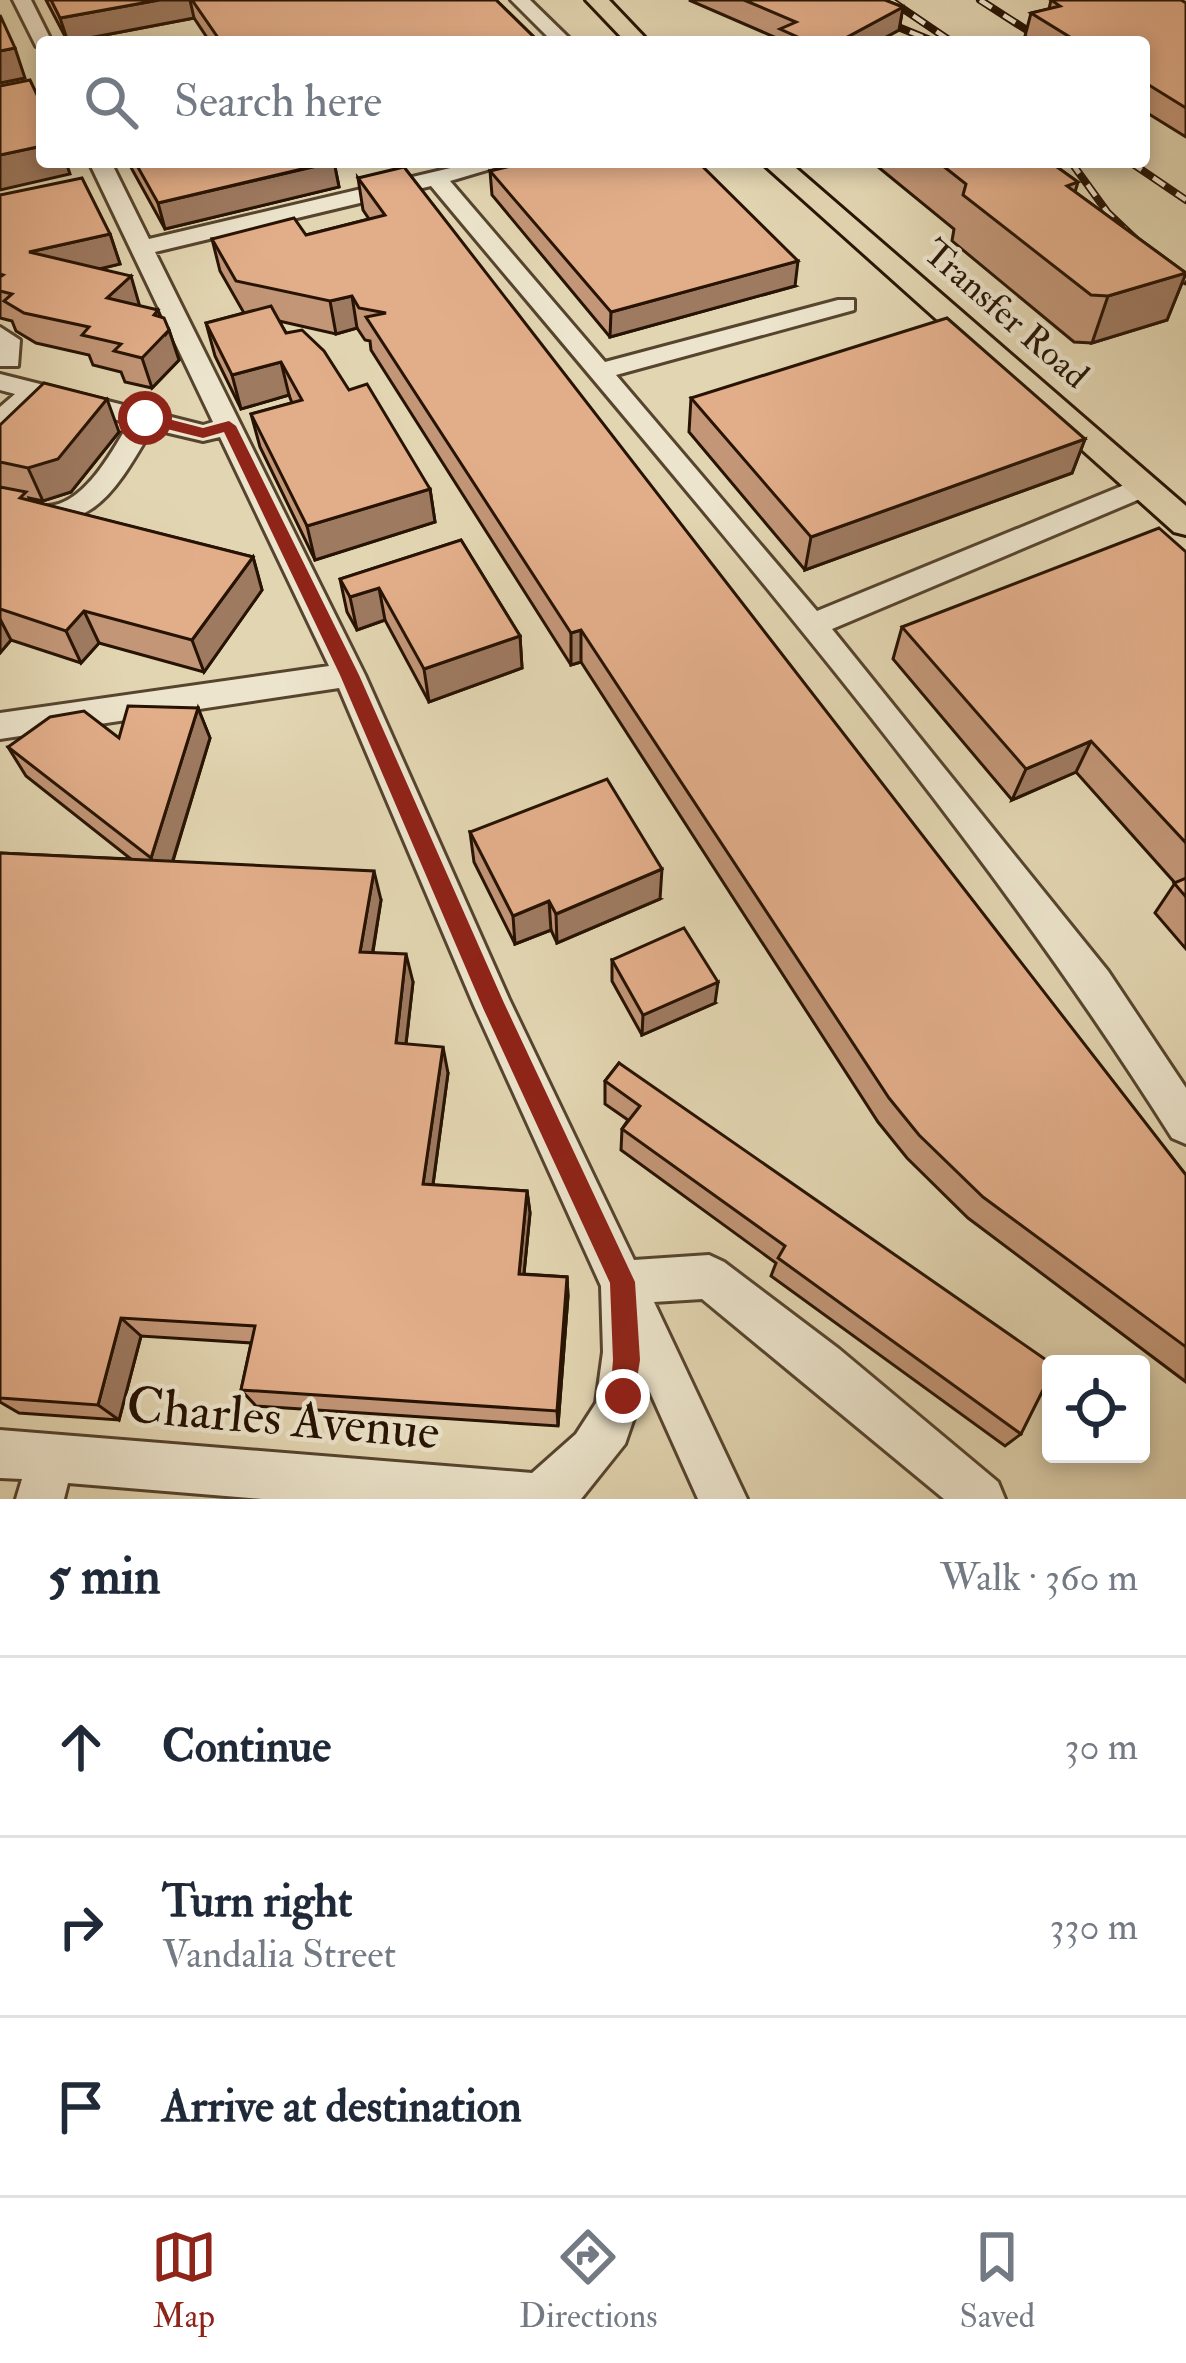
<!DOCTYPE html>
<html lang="en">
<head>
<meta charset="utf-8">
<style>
	:root { --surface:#fff; --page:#f2f2f3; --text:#1f2937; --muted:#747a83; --line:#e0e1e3; --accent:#8f2418 }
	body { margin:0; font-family:"IM FELL Double Pica",serif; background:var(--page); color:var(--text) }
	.controls { position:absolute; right:36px; bottom:36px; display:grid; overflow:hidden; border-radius:12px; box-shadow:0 6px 18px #0003 }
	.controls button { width:108px; height:108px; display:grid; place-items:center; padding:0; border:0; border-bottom:3px solid var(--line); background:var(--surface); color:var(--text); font:60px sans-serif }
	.stop { position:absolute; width:36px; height:36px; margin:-27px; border:9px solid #8f2418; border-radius:50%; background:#fff }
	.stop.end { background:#8f2418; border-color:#fff; box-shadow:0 3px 12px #0008 }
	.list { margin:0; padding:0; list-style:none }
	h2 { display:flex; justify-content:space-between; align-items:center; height:156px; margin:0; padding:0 48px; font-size:51px }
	h2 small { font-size:39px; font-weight:400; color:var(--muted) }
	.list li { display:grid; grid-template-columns:78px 1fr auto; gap:36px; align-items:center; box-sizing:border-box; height:180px; padding:0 48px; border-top:3px solid var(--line) }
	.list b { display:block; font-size:45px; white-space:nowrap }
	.list p { margin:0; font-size:39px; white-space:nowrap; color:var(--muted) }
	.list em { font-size:39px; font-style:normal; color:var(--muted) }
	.icon { flex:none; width:66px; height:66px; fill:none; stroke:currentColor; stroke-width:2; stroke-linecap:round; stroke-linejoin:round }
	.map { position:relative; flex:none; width:1186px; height:1499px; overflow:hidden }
	.search { position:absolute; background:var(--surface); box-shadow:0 6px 18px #0003; left:36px; right:36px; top:36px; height:132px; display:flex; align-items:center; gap:30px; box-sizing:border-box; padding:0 42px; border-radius:12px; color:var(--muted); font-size:45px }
	.sheet { height:696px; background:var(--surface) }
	nav { display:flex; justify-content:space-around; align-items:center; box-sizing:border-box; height:168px; border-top:3px solid var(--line); background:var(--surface); font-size:33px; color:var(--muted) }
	nav a { display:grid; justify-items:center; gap:6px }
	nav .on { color:var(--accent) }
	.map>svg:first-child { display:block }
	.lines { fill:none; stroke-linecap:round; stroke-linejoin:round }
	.minor-casing { stroke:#56442e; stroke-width:6 }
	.major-casing { stroke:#271303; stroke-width:6 }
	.minor { fill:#ece4cc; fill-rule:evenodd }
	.major { fill:#e2d5b1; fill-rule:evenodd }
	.rail-far1-casing { stroke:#271303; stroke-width:8 }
	.rail-casing { stroke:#271303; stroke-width:9 }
	.rail-far1 { stroke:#ece4cc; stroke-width:4.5; stroke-dasharray:14; stroke-linecap:butt }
	.rail { stroke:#ece4cc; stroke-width:6; stroke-dasharray:18; stroke-linecap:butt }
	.wall { fill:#c29677; stroke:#271303; stroke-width:3 }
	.shaded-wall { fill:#9e7a61; stroke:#271303; stroke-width:3 }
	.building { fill:#e2ae8a; stroke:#271303; stroke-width:3 }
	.route { fill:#8f2418 }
	.labels { text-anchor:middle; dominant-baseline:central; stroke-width:9; stroke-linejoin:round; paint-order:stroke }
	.far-street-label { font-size:36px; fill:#271303; stroke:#ece4cc }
	.near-street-label { font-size:51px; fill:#271303; stroke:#ece4cc }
</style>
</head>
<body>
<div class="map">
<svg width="1186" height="1499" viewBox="0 0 1186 1499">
	<rect width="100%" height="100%" fill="#e2d5b1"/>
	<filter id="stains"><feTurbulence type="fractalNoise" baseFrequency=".00167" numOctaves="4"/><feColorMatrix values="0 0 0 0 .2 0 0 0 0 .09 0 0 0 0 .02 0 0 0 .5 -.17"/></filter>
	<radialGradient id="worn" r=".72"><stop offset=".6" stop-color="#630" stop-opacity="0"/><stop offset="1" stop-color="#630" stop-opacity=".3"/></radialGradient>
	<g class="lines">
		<defs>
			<g id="minor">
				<polygon points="13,0 31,0 52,42 36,46"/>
				<polygon points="511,0 530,0 573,42 553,42"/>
				<path d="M89,162H111L149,239L476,162H514L450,181L605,362L838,300H854V310L616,375L817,611L1134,481H1154L1158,487L1154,493L832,629L1108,971L1186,1088V1144L1172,1138C958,798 687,494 431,186L155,252L365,675L509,999L634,1260L709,1255L724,1262L839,1349L998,1482L1005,1499H944L702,1299L654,1302L747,1499H698L646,1383L625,1444L581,1499H262L68,1483L64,1499H16L22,1479L0,1478V1430L532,1473L576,1434L596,1403L603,1352L601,1286L475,1008L339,688L0,739V713L329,666L220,437L203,441L152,429C111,499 88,540 0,513V495C15,499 33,507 48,506C85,504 113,450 129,423L39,400L9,428L0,430V407L15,394L0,390V374L203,425L213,422Z"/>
				<polygon points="0,327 20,340 18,366 0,366"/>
			</g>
			<g id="major">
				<polygon points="586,0 609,0 649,42 626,42"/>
				<polygon points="761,162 789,162 1186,506 1186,535 1174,532"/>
			</g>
		</defs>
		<use href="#minor" class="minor-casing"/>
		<use href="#major" class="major-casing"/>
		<use href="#minor" class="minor"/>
		<use href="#major" class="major"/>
		<defs>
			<g id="rail-far1">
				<polyline points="832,0 930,40"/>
				<polyline points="890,0 952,42"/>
				<polyline points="980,0 1033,34"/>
				<polyline points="1071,162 1108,213 1147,250"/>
				<polyline points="1130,162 1186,200"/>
			</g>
			<polyline id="rail" points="1143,247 1186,281"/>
		</defs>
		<use href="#rail-far1" class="rail-far1-casing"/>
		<use href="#rail" class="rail-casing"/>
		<use href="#rail-far1" class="rail-far1"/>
		<use href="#rail" class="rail"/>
	</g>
	<g class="wall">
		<polygon points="46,0 496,0 539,42 210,42 194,18 68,42"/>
		<polygon points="689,0 885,0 903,7 899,30 877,42 778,42 779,39"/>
		<polygon points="1051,0 1186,3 1186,137 1144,111 1144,42 1035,42 1025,36 1031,13 1049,9"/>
		<polygon points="128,162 334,162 339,187 165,229"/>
		<polygon points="872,162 1050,162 1078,182 1075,192 1186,273 1167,320 1092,343 1074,342 952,241 954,229"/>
		<polygon points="490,171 795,286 610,337 492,195"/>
		<polygon points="358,178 1186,1175 1186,1382 968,1218 907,1158 878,1122 581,662 571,665 371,350 370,341 365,340 357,328 336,334 279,321 286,333 349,390 430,489 435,522 315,560 260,447 251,414 292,403 289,395 241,409 215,356 206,323 244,313 220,271 212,239 306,235 369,219 363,210"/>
		<polygon points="0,195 110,234 120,264 99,269 140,306 161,317 169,330 179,360 152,388 125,382 121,372 93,365 89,355 36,343 16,331 12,321 0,318"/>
		<polygon points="691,398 1085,439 1072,473 805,570 689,432"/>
		<polygon points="0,425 119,432 71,492 43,501 29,498 30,501 253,557 262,590 204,672 99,643 81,663 11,640 0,653"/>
		<polygon points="461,540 520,636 522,668 429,702 385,620 357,630 347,612 340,579"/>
		<polygon points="1186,552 1186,949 1155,913 1175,883 1076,772 1012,800 893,659 902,627"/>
		<polygon points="198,708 210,738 173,861 381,900 373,952 413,982 406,1044 448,1073 433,1185 527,1191 530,1213 524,1274 567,1277 568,1296 558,1426 256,1406 241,1390 251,1343 141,1336 119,1420 19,1413 0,1402 0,853 131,859 26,776 8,747 119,738"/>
		<polygon points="470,832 660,899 557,943 551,930 515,944 474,862"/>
		<polygon points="612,960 715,1003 642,1035 612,981"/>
		<polygon points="619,1063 1021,1434 1005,1446 771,1276 776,1263 621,1150 622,1129 628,1120 605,1104 605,1081"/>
	</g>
	<g class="shaded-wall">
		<polygon points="159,0 190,0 194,18 68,42 60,18"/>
		<polygon points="903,7 899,30 877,42 838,42"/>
		<polygon points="15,48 25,78 0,83 0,51"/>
		<polygon points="42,146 42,162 66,162 70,174 0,190 0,155"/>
		<polygon points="334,162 339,187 165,229 158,203"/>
		<polygon points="110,234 120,264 41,283 29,252"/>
		<polygon points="798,261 795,286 610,337 611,312"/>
		<polygon points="1186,273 1167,320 1092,343 1108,296"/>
		<polygon points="131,276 140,307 107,298"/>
		<polygon points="352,296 357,328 336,334 330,301"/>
		<polygon points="158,310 166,334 169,330 179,360 152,388 142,358 154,315"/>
		<polygon points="281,362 289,395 241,409 232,375"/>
		<polygon points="107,399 119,432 71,492 43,501 28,468"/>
		<polygon points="1085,439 1072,473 805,570 811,537"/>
		<polygon points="430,489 435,522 315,560 307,526"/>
		<polygon points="253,557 262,590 204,672 192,640"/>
		<polygon points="379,588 385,620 357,630 350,597"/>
		<polygon points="84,611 99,643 81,663 66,631"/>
		<polygon points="0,619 11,640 0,653"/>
		<polygon points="581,630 581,662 571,665 571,633"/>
		<polygon points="520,636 522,668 429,702 424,669"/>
		<polygon points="198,708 210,738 165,886 151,858"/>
		<polygon points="1091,741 1076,772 1012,800 1026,769"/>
		<polygon points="662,869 660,899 557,943 556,914"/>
		<polygon points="374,871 381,900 368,980 360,952"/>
		<polygon points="549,901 551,930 515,944 513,916"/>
		<polygon points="406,954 413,982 403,1069 396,1043"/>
		<polygon points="718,982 715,1003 642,1035 643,1015"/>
		<polygon points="443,1047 448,1073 430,1206 423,1184"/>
		<polygon points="527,1191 530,1213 522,1293 519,1274"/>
		<polygon points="567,1277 568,1296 558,1426 557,1411"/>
		<polygon points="121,1318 141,1336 119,1420 98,1405"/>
	</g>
	<g class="building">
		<polygon points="51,0 159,0 60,18"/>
		<polygon points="192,0 496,0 539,42 221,42"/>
		<polygon points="744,0 885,0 903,7 838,42 809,42 780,29 796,22"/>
		<polygon points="1051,0 1181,0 1186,3 1186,108 1144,82 1144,42 1078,42 1031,13 1060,6"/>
		<polygon points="0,15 15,48 0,51"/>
		<polygon points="30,80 42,105 42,146 0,155 0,86"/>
		<polygon points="135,162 332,162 158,203"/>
		<polygon points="528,162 698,162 798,261 611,312 490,171"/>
		<polygon points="938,162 1050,162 1078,182 1067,186 1186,273 1108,296 1091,295 963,195 966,184"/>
		<polygon points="404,167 1186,1175 1186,1347 983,1197 919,1135 889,1098 581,630 571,633 366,317 386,313 359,308 352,296 330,301 236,281 212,239 294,218 306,235 385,215 358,178"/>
		<polygon points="82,178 110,234 29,252 131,276 107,298 158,310 154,315 164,318 169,330 142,358 114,351 121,344 82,335 89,327 24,313 4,301 12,294 0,291 0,277 3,275 0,274 0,195"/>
		<polygon points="271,306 286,333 302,330 324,351 349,390 367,384 430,489 307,526 251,414 302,400 281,362 232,375 206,323"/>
		<polygon points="947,318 1085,439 811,537 691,398"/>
		<polygon points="44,383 107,399 58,459 28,468 0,462 0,425"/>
		<polygon points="0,487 26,492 20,498 253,557 192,640 84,611 66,631 0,609"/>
		<polygon points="1159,528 1186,552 1186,843 1091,741 1026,769 902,627"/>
		<polygon points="461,540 520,636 424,669 379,588 350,597 340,579"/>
		<polygon points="128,706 198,708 151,858 8,747 50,717 84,711 119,738"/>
		<polygon points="607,779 662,869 556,914 549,901 513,916 470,832"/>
		<polygon points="0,853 374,871 360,952 406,954 396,1043 443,1047 423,1184 527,1191 519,1274 567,1277 557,1411 241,1390 255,1326 121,1318 98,1405 0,1398"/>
		<polygon points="1186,878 1186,897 1174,883"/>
		<polygon points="684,928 718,982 643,1015 612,960"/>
		<polygon points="619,1063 1052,1364 1051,1374 1021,1434 778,1258 785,1246 622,1129 640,1106 605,1081"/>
	</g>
	<polygon class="route" points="145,413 203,428 229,421 236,426 359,675 504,1003 635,1282 640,1360 633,1405 623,1409 613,1405 610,1396 613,1360 610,1283 483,1008 340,675 224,432 203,438 139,422 137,418"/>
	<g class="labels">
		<g class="far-street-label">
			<text transform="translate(1006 314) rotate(41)">Transfer Road</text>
		</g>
		<g class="near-street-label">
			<text transform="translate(283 1419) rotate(5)">Charles Avenue</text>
		</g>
	</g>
	<rect width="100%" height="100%" filter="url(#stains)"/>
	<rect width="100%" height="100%" fill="url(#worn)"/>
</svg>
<div class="controls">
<button><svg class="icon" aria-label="locate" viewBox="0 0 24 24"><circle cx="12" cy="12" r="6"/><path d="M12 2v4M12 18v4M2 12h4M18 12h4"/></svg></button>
</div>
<div class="stop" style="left:145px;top:418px"></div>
<div class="stop end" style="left:623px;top:1396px"></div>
<div class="search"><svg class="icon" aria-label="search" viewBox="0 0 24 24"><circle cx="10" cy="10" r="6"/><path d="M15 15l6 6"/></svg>Search here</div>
</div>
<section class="sheet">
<h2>5 min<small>Walk · 360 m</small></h2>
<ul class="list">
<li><svg class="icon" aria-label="ahead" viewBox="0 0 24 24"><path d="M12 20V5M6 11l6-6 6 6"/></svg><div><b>Continue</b></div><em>30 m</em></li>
<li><svg class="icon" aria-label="right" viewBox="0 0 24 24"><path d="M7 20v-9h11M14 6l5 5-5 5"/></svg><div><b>Turn right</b><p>Vandalia Street</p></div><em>330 m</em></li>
<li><svg class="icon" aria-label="arrive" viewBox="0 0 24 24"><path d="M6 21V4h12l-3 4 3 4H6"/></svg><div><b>Arrive at destination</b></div></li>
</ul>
</section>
<nav>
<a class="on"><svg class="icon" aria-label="map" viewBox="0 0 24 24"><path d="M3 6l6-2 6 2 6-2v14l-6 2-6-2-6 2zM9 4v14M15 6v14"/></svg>Map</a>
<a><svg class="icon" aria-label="directions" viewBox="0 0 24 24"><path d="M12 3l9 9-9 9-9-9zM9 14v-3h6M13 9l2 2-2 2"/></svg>Directions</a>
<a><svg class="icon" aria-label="saved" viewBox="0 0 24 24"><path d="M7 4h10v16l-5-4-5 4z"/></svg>Saved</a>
</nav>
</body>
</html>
